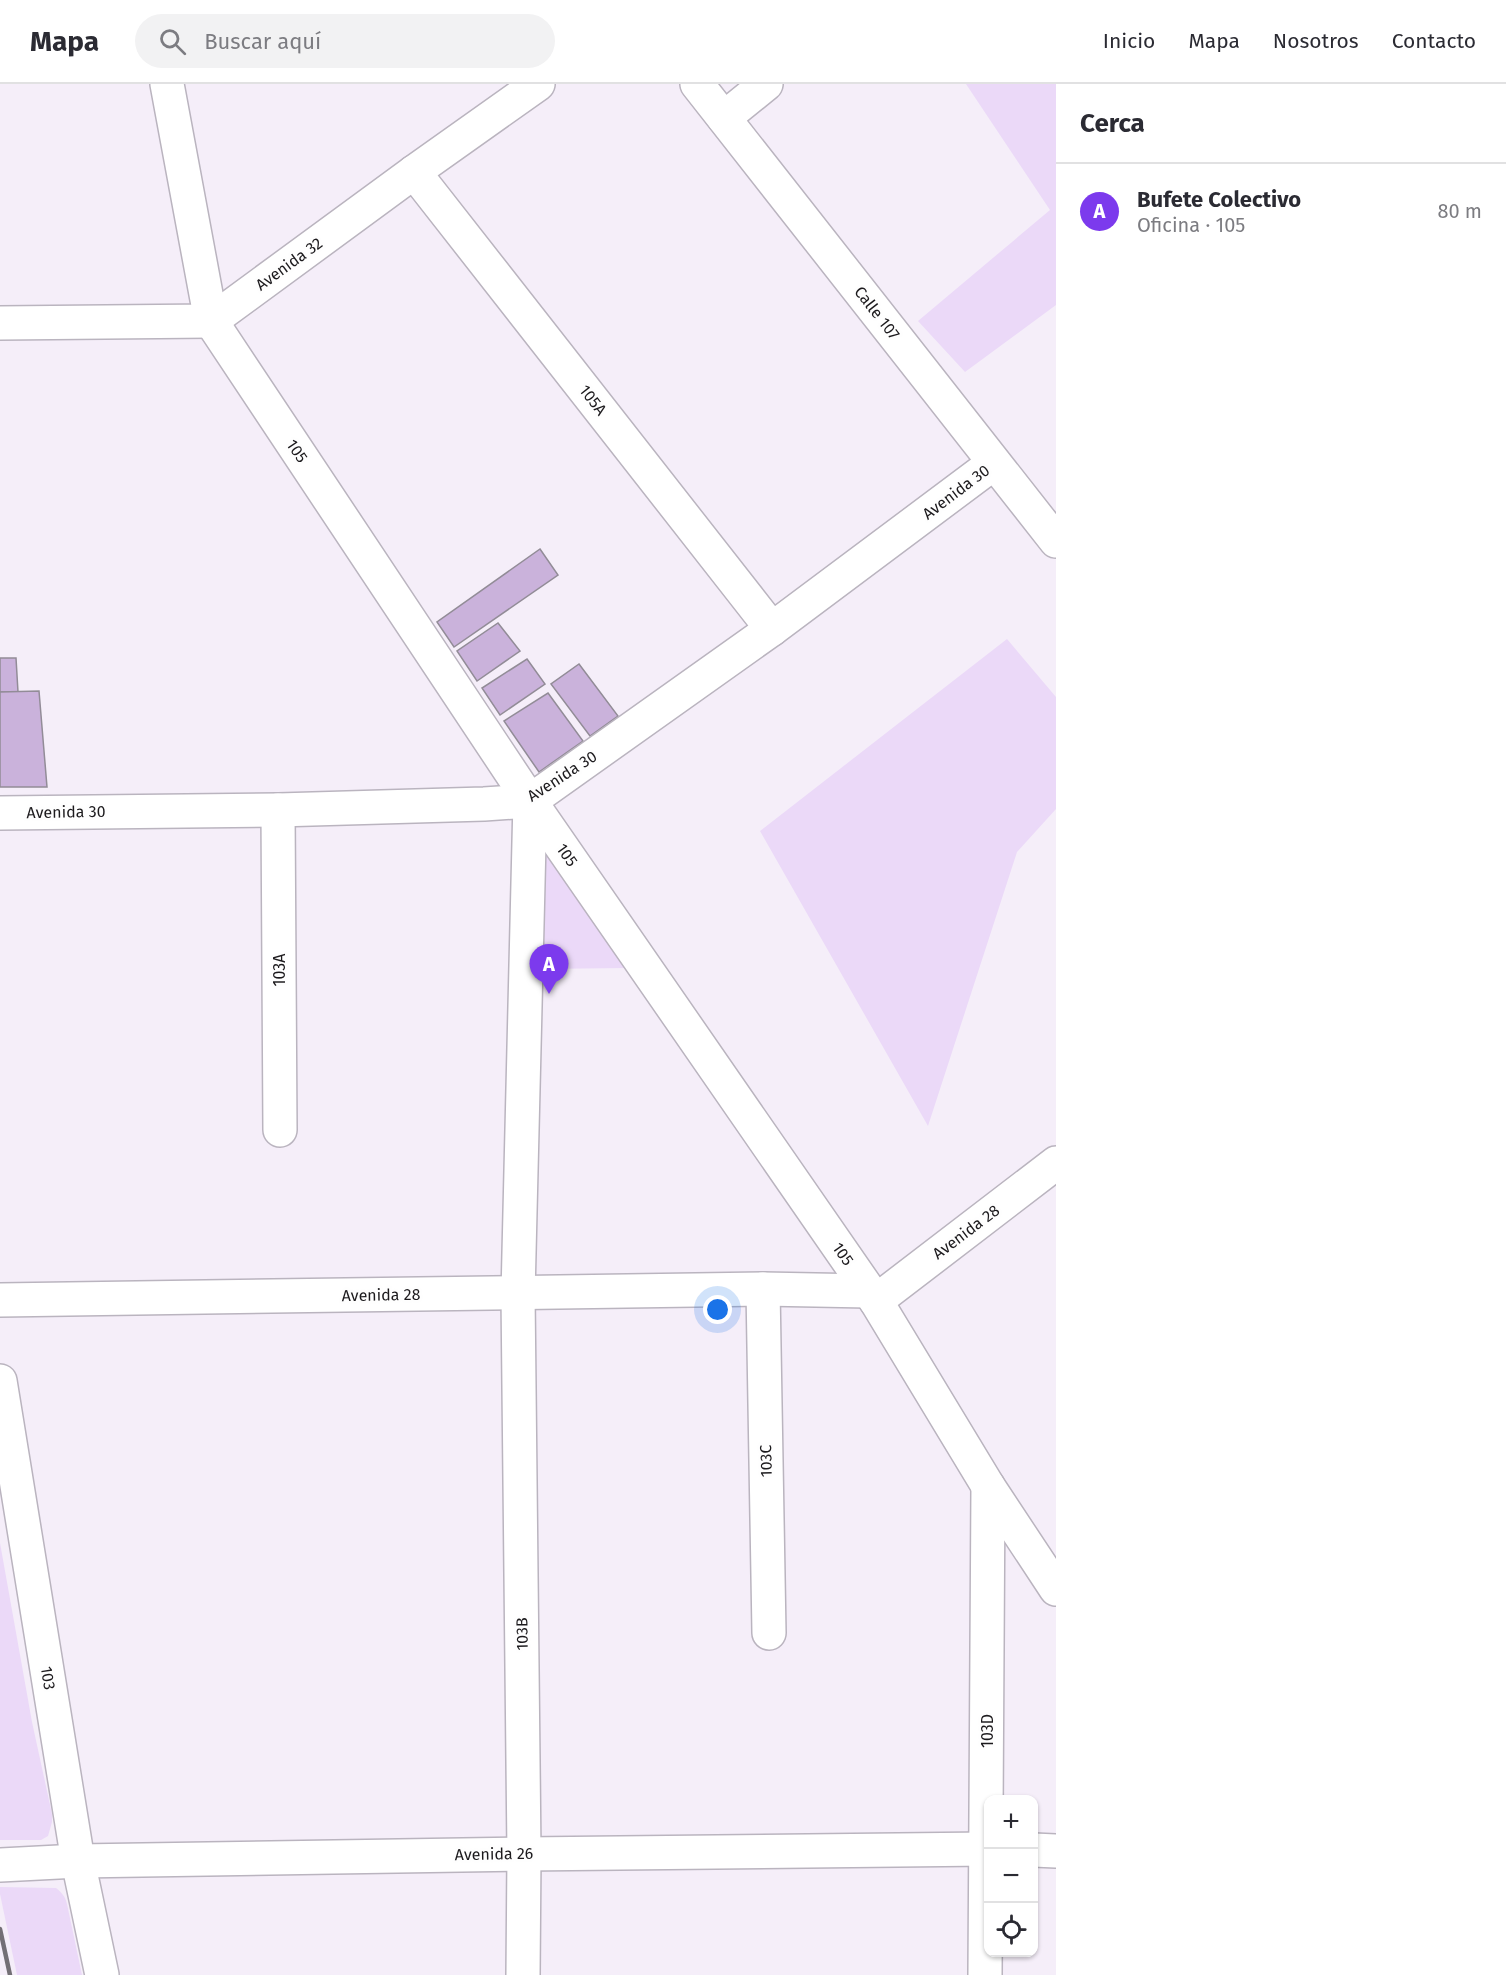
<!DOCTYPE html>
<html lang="es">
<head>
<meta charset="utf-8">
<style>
	:root { --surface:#fff; --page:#f2f2f3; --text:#2b2b33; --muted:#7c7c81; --line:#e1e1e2; --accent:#7c3aed }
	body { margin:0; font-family:"Fira Sans",sans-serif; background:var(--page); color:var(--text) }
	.controls { position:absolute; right:18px; bottom:18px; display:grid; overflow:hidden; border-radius:12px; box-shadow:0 2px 4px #0004 }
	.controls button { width:54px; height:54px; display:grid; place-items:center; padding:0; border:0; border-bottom:2px solid var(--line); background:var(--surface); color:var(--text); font:30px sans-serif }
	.you { position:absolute; left:718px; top:1226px; width:21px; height:21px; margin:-15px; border:4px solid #fff; border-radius:50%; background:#1a73e8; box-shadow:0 0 0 9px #1a73e833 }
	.badge { display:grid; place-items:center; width:39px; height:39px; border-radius:50%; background:var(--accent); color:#fff; font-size:20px; font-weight:700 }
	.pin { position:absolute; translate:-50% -50px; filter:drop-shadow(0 2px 3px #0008) }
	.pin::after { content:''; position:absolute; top:32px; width:21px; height:18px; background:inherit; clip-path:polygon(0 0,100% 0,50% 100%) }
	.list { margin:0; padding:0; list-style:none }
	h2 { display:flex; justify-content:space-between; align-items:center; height:78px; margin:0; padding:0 24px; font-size:26px }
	h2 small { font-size:20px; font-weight:400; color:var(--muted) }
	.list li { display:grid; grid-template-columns:39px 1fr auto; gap:18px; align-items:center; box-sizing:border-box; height:96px; padding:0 24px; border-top:2px solid var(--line) }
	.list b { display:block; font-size:22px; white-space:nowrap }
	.list p { margin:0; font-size:20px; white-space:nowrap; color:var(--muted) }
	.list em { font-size:20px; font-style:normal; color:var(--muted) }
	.icon { flex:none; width:33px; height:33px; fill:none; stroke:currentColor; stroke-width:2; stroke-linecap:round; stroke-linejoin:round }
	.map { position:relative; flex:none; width:1056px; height:1891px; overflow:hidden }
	header { display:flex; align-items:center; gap:36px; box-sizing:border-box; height:84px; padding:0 30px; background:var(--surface); border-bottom:2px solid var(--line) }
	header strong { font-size:28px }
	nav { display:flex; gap:33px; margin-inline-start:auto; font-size:21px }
	.search { width:420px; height:54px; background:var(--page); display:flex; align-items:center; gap:15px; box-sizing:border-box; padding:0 21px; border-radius:33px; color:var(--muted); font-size:22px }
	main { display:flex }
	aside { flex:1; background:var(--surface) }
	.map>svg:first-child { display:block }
	.green { fill:#ebd9f8 }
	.building { fill:#cab2db; stroke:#928c97; stroke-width:1.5 }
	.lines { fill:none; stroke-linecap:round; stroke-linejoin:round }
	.minor-casing { stroke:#bab4bf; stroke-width:36 }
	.minor { stroke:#fff; stroke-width:33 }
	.rail { stroke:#736f75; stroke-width:4.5 }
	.labels { text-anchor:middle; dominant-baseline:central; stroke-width:6; stroke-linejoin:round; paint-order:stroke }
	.street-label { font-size:16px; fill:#1c1a1d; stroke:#fefefe }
</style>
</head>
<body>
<header>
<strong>Mapa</strong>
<div class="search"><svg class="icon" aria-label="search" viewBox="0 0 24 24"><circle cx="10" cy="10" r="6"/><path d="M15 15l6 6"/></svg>Buscar aquí</div>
<nav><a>Inicio</a><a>Mapa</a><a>Nosotros</a><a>Contacto</a></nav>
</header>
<main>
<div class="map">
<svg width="1056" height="1891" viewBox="0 0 1056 1891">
	<rect width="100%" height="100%" fill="#f5eef9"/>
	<g class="green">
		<polygon points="966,0 1056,0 1056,221 965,288 918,237 1050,126"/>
		<polygon points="1007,555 1056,613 1056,725 1017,768 928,1042 760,747"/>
		<polygon points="547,766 627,884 540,885 536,776"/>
		<polygon points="0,1459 32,1638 52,1730 52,1738 48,1752 41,1756 0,1756"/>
		<path d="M0,1803L56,1804C62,1809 65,1812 67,1820L82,1891H17L0,1810Z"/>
	</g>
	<g class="building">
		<polygon points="540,465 558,491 454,563 437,538"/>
		<polygon points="498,539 520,567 477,597 457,567"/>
		<polygon points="0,574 16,574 18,608 0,608"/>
		<polygon points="527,575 545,600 500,631 482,604"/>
		<polygon points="579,580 618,632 590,652 551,600"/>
		<polygon points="39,607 47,703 0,703 0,608"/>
		<polygon points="548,609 583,657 539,688 504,637"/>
	</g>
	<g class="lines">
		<defs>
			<g id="minor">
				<polyline points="167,0 211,237 530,717 876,1217 988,1402 1056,1505"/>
				<polyline points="697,0 1056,457"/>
				<polyline points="724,34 766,0"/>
				<polyline points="414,88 772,545"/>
				<polyline points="0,239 211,237 414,88 538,0"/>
				<polyline points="278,726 280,1046"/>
				<polyline points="0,729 278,726 484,720 530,717 772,545 994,379"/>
				<polyline points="763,1205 769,1549"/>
				<polyline points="0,1216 763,1205 868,1207"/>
				<polyline points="876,1217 1056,1079"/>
				<polyline points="0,1297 78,1777 102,1891"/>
				<polyline points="1034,1766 1056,1767"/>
				<polyline points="0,1781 78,1777 524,1770 988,1765"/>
				<polyline points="523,1891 524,1770 518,1210 530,717"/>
				<polyline points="985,1891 988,1402"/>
			</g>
		</defs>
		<use href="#minor" class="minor-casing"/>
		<use href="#minor" class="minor"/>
		<polyline class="rail" points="0,1845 10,1891"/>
	</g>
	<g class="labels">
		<g class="street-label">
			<text transform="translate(289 180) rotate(-36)">Avenida 32</text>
			<text transform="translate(877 229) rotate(52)">Calle 107</text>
			<text transform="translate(593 316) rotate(52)">105A</text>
			<text transform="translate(297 367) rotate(56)">105</text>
			<text transform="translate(956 408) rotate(-37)">Avenida 30</text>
			<text transform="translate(562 692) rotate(-33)">Avenida 30</text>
			<text transform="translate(66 728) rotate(-1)">Avenida 30</text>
			<text transform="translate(567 771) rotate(55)">105</text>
			<text transform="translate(279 886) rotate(-90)">103A</text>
			<text transform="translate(966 1148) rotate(-37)">Avenida 28</text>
			<text transform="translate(843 1170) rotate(55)">105</text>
			<text transform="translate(381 1211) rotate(-1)">Avenida 28</text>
			<text transform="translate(766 1377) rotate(-91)">103C</text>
			<text transform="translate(522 1550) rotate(-91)">103B</text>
			<text transform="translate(48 1594) rotate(81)">103</text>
			<text transform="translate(987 1647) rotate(-90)">103D</text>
			<text transform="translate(494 1770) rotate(-1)">Avenida 26</text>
		</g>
	</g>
</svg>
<div class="controls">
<button>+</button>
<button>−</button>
<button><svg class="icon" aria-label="locate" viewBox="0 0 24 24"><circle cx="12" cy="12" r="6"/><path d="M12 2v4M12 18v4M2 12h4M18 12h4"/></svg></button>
</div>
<div class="you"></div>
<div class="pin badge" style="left:549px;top:910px">A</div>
</div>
<aside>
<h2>Cerca<small></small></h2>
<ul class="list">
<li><span class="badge">A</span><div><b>Bufete Colectivo</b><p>Oficina · 105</p></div><em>80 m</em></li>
</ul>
</aside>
</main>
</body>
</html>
